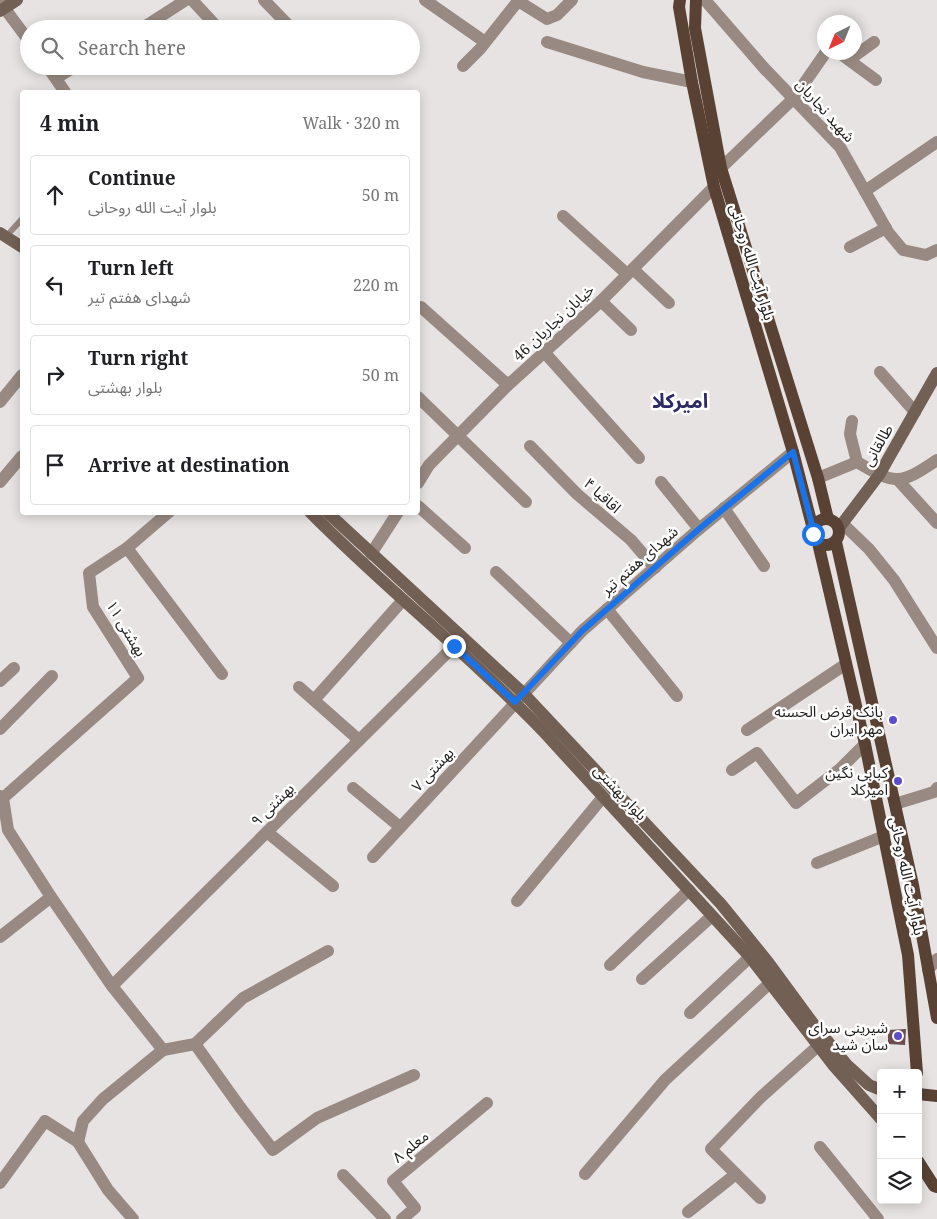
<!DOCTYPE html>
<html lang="en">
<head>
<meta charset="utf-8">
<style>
	:root { --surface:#fff; --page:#f2f2f2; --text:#202124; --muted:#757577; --line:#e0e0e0 }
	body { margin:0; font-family:"Noto Serif","Noto Sans Arabic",serif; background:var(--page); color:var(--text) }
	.controls { position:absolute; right:15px; bottom:15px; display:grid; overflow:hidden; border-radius:5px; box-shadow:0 2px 12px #0003 }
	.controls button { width:45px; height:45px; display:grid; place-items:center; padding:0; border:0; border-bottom:1px solid var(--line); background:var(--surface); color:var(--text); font:25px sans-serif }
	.compass { position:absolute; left:817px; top:15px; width:45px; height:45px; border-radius:50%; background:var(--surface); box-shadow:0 2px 12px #0003; rotate:223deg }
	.stop { position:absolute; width:15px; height:15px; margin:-11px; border:4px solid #1a73e8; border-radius:50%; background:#fff }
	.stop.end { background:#1a73e8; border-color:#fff; box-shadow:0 1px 5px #0008 }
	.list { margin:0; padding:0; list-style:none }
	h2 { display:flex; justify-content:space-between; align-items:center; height:65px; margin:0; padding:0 20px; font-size:21px }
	h2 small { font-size:16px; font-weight:400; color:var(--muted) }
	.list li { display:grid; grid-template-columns:32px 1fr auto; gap:15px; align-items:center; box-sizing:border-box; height:80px; margin:0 10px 10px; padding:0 10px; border:1px solid var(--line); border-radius:5px }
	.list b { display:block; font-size:19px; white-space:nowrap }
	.list p { margin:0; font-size:16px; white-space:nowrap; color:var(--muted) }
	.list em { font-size:16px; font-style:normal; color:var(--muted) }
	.icon { flex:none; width:28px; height:28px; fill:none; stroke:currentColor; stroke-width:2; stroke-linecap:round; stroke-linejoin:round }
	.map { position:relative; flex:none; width:937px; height:1219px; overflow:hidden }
	.search { position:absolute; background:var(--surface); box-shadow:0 2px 12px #0003; left:20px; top:20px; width:400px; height:55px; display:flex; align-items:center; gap:12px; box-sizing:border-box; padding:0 18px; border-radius:28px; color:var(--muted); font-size:19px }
	.panel { position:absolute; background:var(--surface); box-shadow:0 2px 12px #0003; left:20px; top:90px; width:400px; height:425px; border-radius:5px }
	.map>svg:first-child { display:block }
	.building { fill:#6d4b50 }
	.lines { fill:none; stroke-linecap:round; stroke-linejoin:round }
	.service { stroke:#988a82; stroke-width:6 }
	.minor { stroke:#988a82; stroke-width:12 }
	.secondary { stroke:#736054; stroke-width:12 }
	.primary { stroke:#594234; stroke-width:12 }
	.route { stroke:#1a73e8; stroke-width:6 }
	.poi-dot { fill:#5b4fc7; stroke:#fff; stroke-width:2 }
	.labels { text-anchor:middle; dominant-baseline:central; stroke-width:5; stroke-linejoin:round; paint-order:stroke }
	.street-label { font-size:15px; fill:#1e1d1c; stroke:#fff }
	.poi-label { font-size:15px; fill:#1e1d1c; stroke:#fff; text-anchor:end }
	.district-label { font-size:20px; font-weight:bold; fill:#2e2a65; stroke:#fff }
</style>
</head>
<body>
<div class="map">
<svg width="937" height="1219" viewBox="0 0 937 1219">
	<rect width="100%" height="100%" fill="#e7e3e2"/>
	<polygon class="building" points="906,1029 905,1045 888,1044 888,1030"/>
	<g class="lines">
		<polyline class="service" points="11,231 22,219"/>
		<g class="minor">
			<polyline points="192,0 219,29"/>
			<polyline points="264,0 292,29"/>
			<polyline points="425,0 485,42"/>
			<polyline points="705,0 764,68 840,147 888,232 903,250 926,255 937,250"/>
			<polyline points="0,2 29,41"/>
			<polyline points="141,29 186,0"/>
			<polyline points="547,42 643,72 692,82"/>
			<polyline points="838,52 876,80"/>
			<polyline points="849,60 874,42"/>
			<polyline points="47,66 65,92"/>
			<polyline points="463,66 480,49 518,1 547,19 557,15 572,0"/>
			<polyline points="56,78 76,66"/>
			<polyline points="721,168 794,98 826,52"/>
			<polyline points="865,191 937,142"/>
			<polyline points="563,216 627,274"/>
			<polyline points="850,247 886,228"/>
			<polyline points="633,269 669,303"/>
			<polyline points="601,301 631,330"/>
			<polyline points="421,307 508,385"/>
			<polyline points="545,353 639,458"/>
			<polyline points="880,372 915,412"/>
			<polyline points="418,397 526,502"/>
			<polyline points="0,402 22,375"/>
			<polyline points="852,421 850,434 857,462"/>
			<polyline points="530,446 577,494 631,540 655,568"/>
			<path d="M818,478L857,462C896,485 900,485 937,460"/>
			<polyline points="898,480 937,523"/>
			<polyline points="0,482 22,456"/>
			<polyline points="661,482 699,529"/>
			<polyline points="418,483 429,465 508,385 601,301 714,187"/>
			<polyline points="418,506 465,548"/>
			<polyline points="724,508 764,566"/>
			<polyline points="843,524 869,549 894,580 937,648"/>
			<polyline points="127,548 222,674"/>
			<polyline points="371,554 398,512"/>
			<polyline points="496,572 571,643"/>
			<polyline points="607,609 677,696"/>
			<polyline points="0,681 14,668"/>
			<polyline points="299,687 359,740"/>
			<polyline points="314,700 403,600"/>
			<polyline points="0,729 52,676"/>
			<polyline points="747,730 846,664"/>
			<polyline points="732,770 757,753 796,803 840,769 865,744"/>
			<polyline points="353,788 400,827"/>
			<polyline points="0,796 3,798 8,830 51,897 112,986 163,1050"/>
			<polyline points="3,798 138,678 93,607 89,573 127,548 169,512"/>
			<polyline points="895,804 934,792 937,788"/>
			<polyline points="267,832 333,886"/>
			<polyline points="373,857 582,631 699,529 793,452"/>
			<polyline points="817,863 884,836"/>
			<polyline points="517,901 603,797"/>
			<polyline points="0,937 51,897"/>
			<polyline points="610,965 689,890"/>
			<polyline points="928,970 937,959"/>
			<polyline points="642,979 712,916"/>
			<polyline points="112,986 454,646"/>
			<polyline points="690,1013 750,957"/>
			<polyline points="195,1044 240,1107 273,1150 317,1118 414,1075"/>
			<polyline points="820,1147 878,1219"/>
			<polyline points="585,1174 665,1080 771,982"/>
			<polyline points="343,1175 385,1219"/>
			<polyline points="0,1183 45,1121 78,1142"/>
			<polyline points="760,1198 711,1149 761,1097 818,1046"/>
			<polyline points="688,1212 736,1174"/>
			<polyline points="133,1219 108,1190 78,1142 83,1121 103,1099 163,1050 195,1044 243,998 328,951"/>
			<polyline points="402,1219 415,1208 393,1181 487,1103"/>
		</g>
		<g class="secondary">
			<polyline points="0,11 17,0"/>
			<polyline points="0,233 22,247"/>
			<path d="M310,512C385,588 469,654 543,731L750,957L834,1066L881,1119"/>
			<polyline points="327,512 524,694 721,904 768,962 812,1022 847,1065 869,1085 881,1090"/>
			<polyline points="839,528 879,475 937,373"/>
		</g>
		<g class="primary">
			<polyline points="680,0 679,7 692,82 714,187 793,452 813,529"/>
			<polyline points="696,0 695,28 721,168 818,478 828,519"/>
			<circle cx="826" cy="532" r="13"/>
			<polyline points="836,542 913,885 937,1018"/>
			<polyline points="818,543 865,744 908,955 917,1073"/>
			<polyline points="918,1094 937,1096"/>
			<polyline points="918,1161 934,1186 937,1187"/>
		</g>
	</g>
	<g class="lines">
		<polyline class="route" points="454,646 515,702 582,631 699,529 793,452 813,529 813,534"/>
	</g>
	<g class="poi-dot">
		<circle cx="893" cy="720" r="5"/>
		<circle cx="898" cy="781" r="5"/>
		<circle cx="898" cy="1036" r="5"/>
	</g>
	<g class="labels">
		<g class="street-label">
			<text transform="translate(826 110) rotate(48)">شهید نجاریان</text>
			<text transform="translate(753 262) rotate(73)">بلوار آیت الله روحانی</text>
			<text transform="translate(553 322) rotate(-43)">خیابان نجاریان 46</text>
			<text transform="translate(877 445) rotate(-60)">طالقانی</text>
			<text transform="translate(603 495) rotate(42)">اقاقیا ۴</text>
			<text transform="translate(639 560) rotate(-41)">شهدای هفتم تیر</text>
			<text transform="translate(127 628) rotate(59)">بهشتی ۱۱</text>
			<text transform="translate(432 769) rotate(-47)">بهشتی ۷</text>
			<text transform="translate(621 792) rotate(47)">بلوار بهشتی</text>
			<text transform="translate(272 804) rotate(-45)">بهشتی ۹</text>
			<text transform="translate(908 876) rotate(78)">بلوار آیت الله روحانی</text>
			<text transform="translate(410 1146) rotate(-39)">معلم ۸</text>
		</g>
		<g class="poi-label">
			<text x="883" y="711">بانک قرض الحسنه<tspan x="883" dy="17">مهر ایران</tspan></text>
			<text x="888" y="772">کبابی نگین<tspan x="888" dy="17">امیرکلا</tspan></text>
			<text x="888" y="1027">شیرینی سرای<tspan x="888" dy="17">سان شید</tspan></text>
		</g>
		<g class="district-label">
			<text x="680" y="400">امیرکلا</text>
		</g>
	</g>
</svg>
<div class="controls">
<button>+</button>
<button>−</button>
<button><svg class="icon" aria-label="layers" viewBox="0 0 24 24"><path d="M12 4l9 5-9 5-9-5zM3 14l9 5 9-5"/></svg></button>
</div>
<svg class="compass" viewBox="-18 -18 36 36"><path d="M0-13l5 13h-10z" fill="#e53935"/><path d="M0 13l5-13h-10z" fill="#757577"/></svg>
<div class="stop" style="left:813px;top:534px"></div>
<div class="stop end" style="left:454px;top:646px"></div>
<div class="search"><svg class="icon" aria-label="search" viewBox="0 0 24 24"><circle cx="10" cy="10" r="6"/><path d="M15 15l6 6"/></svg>Search here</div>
<section class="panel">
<h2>4 min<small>Walk · 320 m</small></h2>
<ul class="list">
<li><svg class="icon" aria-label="ahead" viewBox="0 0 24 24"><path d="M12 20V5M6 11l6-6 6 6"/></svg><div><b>Continue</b><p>بلوار آیت الله روحانی</p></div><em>50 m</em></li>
<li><svg class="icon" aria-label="left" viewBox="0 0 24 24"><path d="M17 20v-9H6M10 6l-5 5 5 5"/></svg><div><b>Turn left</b><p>شهدای هفتم تیر</p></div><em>220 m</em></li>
<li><svg class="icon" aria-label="right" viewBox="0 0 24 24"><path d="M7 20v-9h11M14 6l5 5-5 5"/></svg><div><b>Turn right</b><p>بلوار بهشتی</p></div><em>50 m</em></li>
<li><svg class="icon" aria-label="arrive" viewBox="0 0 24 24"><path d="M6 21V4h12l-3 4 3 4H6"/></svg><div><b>Arrive at destination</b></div></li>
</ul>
</section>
</div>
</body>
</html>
